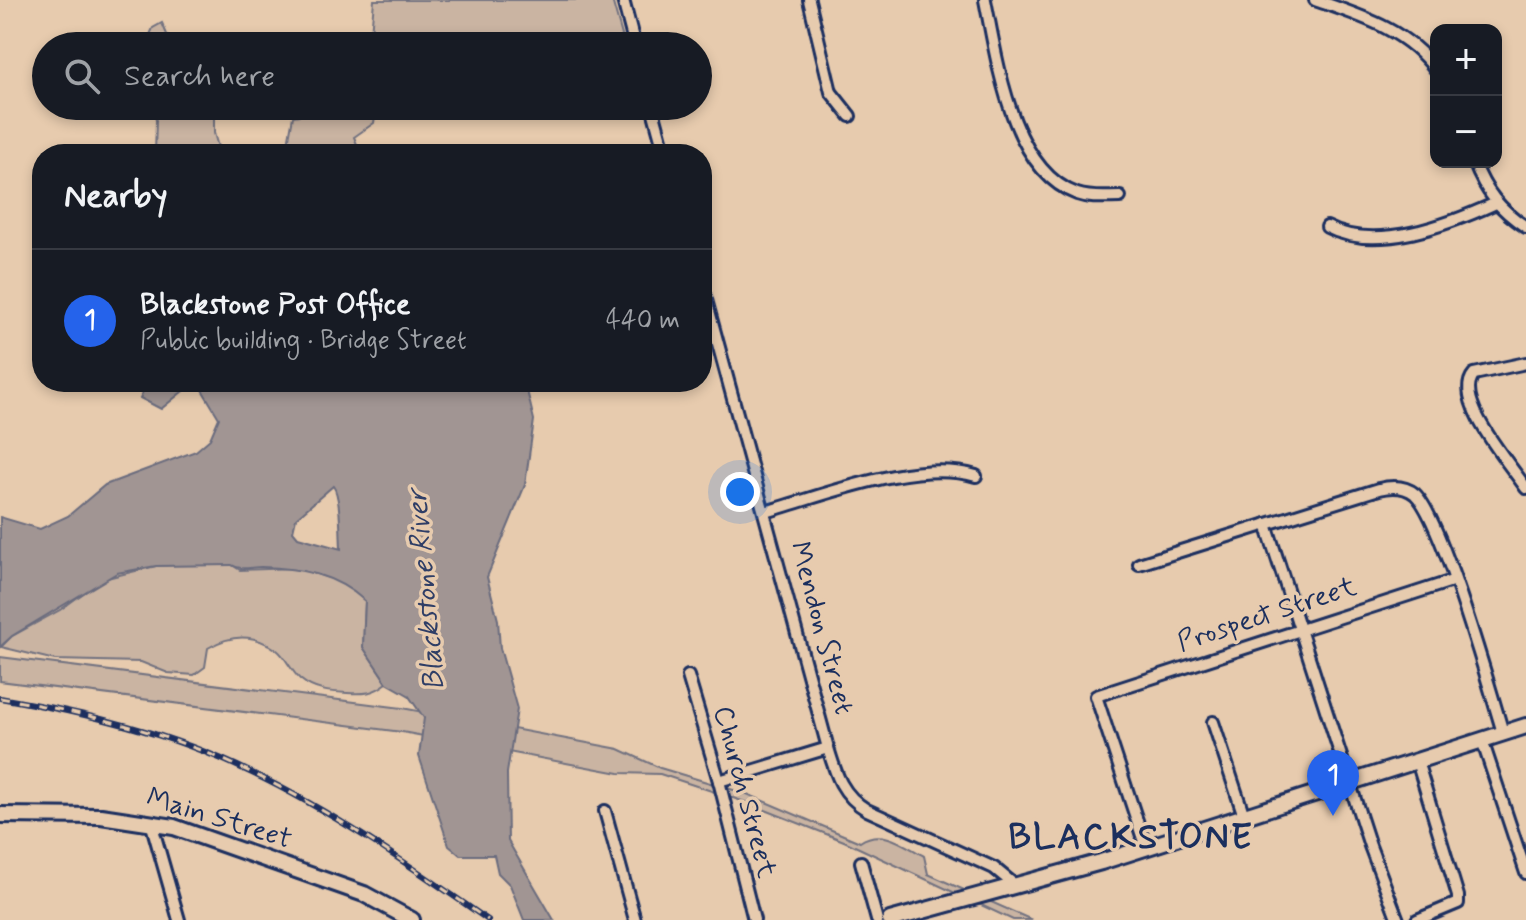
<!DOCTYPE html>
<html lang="en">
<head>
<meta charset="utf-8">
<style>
	:root { --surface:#171b24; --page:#242831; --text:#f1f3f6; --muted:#9ea1a6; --line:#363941; --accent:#2563eb }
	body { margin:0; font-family:Mynerve,sans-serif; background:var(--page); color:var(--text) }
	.controls { position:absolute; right:24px; top:24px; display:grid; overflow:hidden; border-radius:16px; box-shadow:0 4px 12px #0003 }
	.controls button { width:72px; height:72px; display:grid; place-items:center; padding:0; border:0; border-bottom:2px solid var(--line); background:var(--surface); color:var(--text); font:40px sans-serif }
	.you { position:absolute; left:740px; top:492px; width:28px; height:28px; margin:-20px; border:6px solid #fff; border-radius:50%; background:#1a73e8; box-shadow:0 0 0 12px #1a73e833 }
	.badge { display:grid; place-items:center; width:52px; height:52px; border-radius:50%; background:var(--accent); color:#fff; font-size:26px; font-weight:700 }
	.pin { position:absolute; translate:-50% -66px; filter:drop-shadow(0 2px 4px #0008) }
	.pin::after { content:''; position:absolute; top:42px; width:28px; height:24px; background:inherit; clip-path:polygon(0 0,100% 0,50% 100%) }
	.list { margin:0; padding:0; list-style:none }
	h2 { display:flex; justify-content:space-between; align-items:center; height:104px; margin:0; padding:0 32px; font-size:34px }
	h2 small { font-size:26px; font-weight:400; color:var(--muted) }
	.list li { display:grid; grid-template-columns:52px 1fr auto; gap:24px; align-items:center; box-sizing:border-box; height:144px; padding:0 32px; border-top:2px solid var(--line) }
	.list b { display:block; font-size:30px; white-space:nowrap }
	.list p { margin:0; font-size:26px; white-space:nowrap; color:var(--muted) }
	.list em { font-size:26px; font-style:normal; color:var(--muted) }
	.icon { flex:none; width:44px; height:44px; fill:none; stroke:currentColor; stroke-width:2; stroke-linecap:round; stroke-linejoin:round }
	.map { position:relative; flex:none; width:1526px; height:920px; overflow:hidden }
	.search { position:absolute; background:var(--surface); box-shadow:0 4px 12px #0003; left:32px; top:32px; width:680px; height:88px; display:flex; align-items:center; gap:20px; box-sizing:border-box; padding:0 28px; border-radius:44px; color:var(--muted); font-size:30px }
	.panel { position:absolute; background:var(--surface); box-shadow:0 4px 12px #0003; left:32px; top:144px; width:680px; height:248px; border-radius:32px }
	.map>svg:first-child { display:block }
	.green { fill:#cab4a2; stroke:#727280; stroke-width:2 }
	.water { fill:#a19593; stroke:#6b6c7e; stroke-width:2; fill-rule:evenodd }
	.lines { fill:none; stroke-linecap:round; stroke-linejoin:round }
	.minor-casing { stroke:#1b2f5e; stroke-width:16 }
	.major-casing { stroke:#1b2f5e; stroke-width:20 }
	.minor { stroke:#e7cbae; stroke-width:10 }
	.major { stroke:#e7cbae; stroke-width:14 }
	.rail-casing { stroke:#1b2f5e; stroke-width:6 }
	.rail { stroke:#e7cbae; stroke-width:3; stroke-dasharray:9; stroke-linecap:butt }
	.labels { text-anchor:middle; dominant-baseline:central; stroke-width:7; stroke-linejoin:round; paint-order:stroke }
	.street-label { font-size:28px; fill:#1b2f5e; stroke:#e7cbae }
	.water-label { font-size:30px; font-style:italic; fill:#2f3e66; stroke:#e7cbae }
	.district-label { font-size:36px; font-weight:bold; letter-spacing:2px; fill:#1b2f5e; stroke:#e7cbae }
</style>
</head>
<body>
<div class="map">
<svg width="1526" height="920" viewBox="0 0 1526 920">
	<rect width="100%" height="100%" fill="#e7cbae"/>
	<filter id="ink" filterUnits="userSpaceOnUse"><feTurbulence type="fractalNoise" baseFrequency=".0125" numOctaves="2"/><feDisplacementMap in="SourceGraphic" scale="16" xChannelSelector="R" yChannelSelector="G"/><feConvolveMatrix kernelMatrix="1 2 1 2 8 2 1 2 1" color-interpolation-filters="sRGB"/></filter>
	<g filter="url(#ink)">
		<g class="green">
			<polygon points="374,0 612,0 625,46 370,46"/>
			<polygon points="162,23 172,46 145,46 153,28"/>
			<polygon points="152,106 214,106 214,133 220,154 155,154 156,120"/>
			<polygon points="313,106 372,106 376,110 374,123 354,137 361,154 290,154 288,144 293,116 311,113"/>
			<path d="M194,564L232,565L240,570L297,568L345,583L365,601L363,647L387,683C373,694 364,694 347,693C330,692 314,691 300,679C291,671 286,657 277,650C254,633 230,635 208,648L205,667L194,675L168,673L141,662L55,660L1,647L12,636L60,610L103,579L156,566Z"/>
			<path d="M0,657L402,708L619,749L660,768L747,794L860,842C882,827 904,845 924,856L928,874L1032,920H1013L844,841L745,802L660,774L619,773L402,732L0,681Z"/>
		</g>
		<path class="water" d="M147,382H525L534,420L525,485L487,577L498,620L500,648L517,709L507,773L508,841L554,920H524L510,885L498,873L494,855H460L449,846L419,756L424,718L408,695L387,683L363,647L365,601C335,574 301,568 261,567C250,567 242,571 232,565L156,566L117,573L12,636L0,647V517L40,529L68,516L105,485L196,451L210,439L219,418L201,388L188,387L161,409L140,398ZM333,486C341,496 340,534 341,549L298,537L293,531L296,518Z"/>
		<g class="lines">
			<defs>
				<g id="minor">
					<polyline points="623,0 635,46"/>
					<polyline points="809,0 831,92 850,116"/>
					<path d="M985,0C997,59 1011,170 1077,194C1091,199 1106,197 1120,197"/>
					<path d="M1315,0C1361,16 1406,29 1436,70"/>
					<polyline points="652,106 665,154"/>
					<path d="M1474,162C1485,191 1500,210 1526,227"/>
					<path d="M1327,227C1376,253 1450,224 1496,203"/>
					<path d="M702,285L828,748C836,775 842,795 867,810L994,868L1016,886"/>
					<path d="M1526,363L1474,374C1452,399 1510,464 1526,488"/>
					<path d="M765,512C826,495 916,458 976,476"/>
					<polyline points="1266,524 1370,846 1398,920"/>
					<path d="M1139,564L1379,489C1391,486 1404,485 1415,494C1442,519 1490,689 1503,733"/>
					<polyline points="688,676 719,781 754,920"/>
					<polyline points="1213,722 1244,816"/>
					<polyline points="1482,740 1526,873"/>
					<polyline points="1417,761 1458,896 1458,903 1417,920"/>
					<polyline points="719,781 828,748"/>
					<polyline points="605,811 635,920"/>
					<polyline points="151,822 179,920"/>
					<polyline points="1146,848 1096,696 1452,581"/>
					<polyline points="861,862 877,920"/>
				</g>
				<g id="major">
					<polyline points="0,815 101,816 174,827 364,894 412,920"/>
					<polyline points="890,920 1101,862 1526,726"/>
				</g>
			</defs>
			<use href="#minor" class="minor-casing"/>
			<use href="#major" class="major-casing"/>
			<use href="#minor" class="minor"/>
			<use href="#major" class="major"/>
			<defs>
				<path id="rail" d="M0,698C86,713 171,733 250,772C334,812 412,867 488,920"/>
			</defs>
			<use href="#rail" class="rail-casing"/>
			<use href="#rail" class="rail"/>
		</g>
	</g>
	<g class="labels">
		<g class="street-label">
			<text transform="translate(1267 615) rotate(-18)">Prospect Street</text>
			<text transform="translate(821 628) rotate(75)">Mendon Street</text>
			<text transform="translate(744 792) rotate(75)">Church Street</text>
			<text transform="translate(219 819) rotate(17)">Main Street</text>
		</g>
		<g class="water-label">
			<text transform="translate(426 590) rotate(-95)">Blackstone River</text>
		</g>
		<g class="district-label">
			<text x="1131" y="838">BLACKSTONE</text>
		</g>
	</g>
</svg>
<div class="controls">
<button>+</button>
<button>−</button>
</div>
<div class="you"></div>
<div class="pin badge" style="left:1333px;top:816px">1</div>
<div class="search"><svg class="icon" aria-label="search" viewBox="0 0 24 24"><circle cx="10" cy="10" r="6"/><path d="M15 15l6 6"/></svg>Search here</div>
<section class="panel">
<h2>Nearby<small></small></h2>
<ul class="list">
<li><span class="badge">1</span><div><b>Blackstone Post Office</b><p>Public building · Bridge Street</p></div><em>440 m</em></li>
</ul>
</section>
</div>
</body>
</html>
